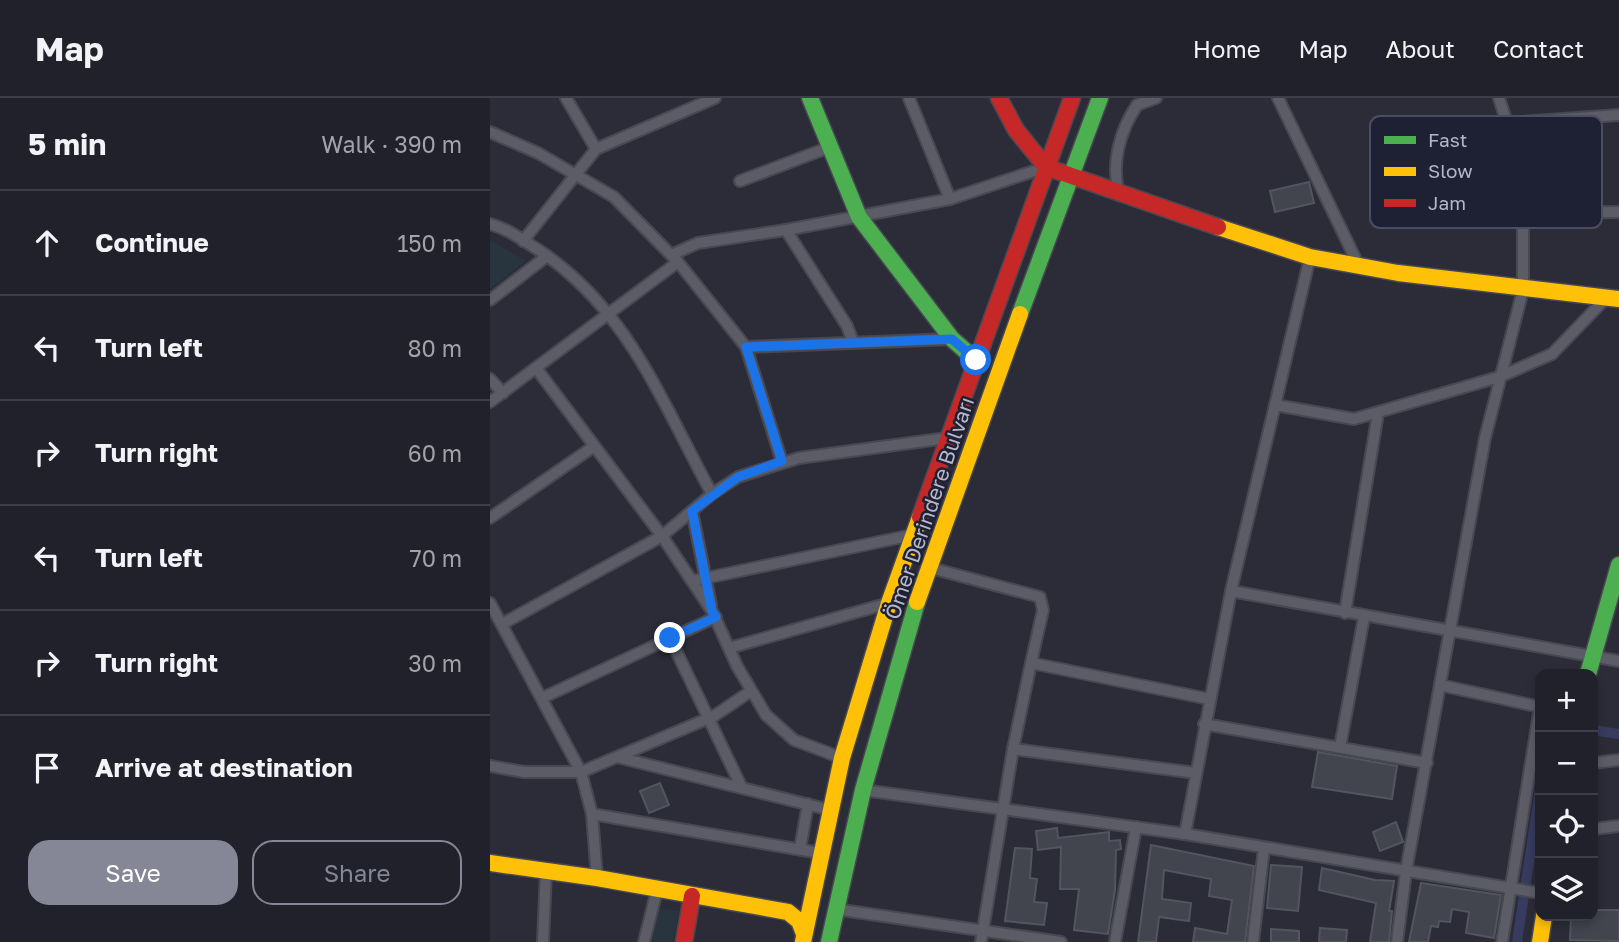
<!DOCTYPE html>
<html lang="en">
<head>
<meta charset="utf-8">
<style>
	:root { --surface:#20212a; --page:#2d2e36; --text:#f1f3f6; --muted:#a2a3a8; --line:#3d3e47; --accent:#858696 }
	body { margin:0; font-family:"Golos Text",sans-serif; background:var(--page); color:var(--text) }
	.controls { position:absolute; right:21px; bottom:21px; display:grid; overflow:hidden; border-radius:14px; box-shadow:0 4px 10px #0003 }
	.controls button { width:63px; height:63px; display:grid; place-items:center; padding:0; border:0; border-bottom:2px solid var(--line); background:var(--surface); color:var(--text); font:35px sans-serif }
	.stop { position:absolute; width:21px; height:21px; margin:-16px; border:5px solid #1a73e8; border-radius:50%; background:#fff }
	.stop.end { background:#1a73e8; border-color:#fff; box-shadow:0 2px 7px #0008 }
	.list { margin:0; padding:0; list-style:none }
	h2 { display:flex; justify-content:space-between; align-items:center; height:91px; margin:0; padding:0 28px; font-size:30px }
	h2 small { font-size:23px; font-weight:400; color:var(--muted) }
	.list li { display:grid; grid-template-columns:46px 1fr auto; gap:21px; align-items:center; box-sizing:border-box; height:105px; padding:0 28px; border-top:2px solid var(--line) }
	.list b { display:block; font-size:26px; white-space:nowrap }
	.list em { font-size:23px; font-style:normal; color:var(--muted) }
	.actions { display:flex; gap:14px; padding:21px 28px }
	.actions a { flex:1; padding:16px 0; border:2px solid var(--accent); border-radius:21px; text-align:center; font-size:24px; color:var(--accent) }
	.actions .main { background:var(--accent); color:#fff }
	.icon { flex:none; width:38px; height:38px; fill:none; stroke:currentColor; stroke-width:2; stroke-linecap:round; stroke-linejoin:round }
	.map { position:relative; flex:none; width:1129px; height:844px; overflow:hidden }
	header { display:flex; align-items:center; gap:42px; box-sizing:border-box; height:98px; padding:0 35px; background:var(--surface); border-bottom:2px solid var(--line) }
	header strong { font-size:33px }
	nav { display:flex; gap:38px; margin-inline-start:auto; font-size:24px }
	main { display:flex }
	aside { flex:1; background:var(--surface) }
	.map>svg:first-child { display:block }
	.green { fill:#28343e }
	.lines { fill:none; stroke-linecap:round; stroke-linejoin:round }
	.canal { stroke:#363b5f; stroke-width:10 }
	.building { fill:#42444e; stroke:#53545f; stroke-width:2 }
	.street-casing { stroke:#474851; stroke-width:14 }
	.fast-casing { stroke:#474851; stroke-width:19 }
	.slow-casing { stroke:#474851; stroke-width:19 }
	.jam-casing { stroke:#474851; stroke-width:19 }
	.street { stroke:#5b5c66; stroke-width:10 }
	.fast { stroke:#4caf50; stroke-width:16 }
	.slow { stroke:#ffc107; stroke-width:16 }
	.jam { stroke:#c62828; stroke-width:16 }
	.route { stroke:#1a73e8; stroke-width:9 }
	.labels { text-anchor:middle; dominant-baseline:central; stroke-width:5; stroke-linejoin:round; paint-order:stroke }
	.street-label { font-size:21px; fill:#b5b7c9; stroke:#1e2033 }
	.key { fill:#1e2033; stroke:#4b4d60; stroke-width:2 }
	.key-label { font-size:19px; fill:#b5b7c9 }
</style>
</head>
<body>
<header>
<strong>Map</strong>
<nav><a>Home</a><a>Map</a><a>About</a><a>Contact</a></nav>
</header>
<main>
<aside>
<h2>5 min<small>Walk · 390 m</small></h2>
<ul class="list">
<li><svg class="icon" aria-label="ahead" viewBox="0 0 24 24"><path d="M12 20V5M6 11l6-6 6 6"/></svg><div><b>Continue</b></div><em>150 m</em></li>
<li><svg class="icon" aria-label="left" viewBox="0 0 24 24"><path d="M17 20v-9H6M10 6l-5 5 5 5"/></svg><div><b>Turn left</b></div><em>80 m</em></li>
<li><svg class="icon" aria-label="right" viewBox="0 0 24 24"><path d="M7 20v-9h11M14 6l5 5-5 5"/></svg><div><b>Turn right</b></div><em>60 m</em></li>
<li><svg class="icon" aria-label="left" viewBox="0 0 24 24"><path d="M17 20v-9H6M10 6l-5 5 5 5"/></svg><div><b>Turn left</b></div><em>70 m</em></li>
<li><svg class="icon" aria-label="right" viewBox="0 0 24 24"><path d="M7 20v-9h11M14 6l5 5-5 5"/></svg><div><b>Turn right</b></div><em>30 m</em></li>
<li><svg class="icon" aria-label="arrive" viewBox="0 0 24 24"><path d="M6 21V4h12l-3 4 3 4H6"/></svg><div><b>Arrive at destination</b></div></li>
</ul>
<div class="actions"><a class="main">Save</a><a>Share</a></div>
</aside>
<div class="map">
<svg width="1129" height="844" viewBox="0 0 1129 844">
	<rect width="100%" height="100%" fill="#2b2c38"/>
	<g class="green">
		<polygon points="0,142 36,163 0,191"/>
		<polygon points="169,810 189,813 183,844 162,844"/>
	</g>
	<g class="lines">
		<g class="canal">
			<polyline points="1103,632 1129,636"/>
			<polyline points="1027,844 1050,691"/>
		</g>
	</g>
	<g class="building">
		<polygon points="819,84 824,105 785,114 780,93"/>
		<polygon points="828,654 907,668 902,701 822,689"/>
		<polygon points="170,685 179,707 159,715 150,693"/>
		<polygon points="906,724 913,744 890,753 883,734"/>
		<polygon points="567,730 568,740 619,734 619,743 630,742 631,751 626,752 625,792 618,836 584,832 589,791 570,791 571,749 548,752 546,733"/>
		<polygon points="661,747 764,768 755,844 703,844 705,830 737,836 742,802 719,798 721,781 674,772 672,801 701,805 699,823 669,819 666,844 648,844"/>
		<polygon points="525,750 542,751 540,780 547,781 544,804 557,805 554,827 515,823"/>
		<polygon points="781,767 812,769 808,813 777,810"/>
		<polygon points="832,770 885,782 904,783 899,813 902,813 899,844 880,844 886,805 829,792"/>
		<polygon points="931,785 1011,797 1004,840 976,835 979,814 962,811 960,824 949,823 948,829 941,828 938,844 919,844"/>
		<polygon points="1103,812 1129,812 1129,843 1080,842 1081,818 1103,818"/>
		<polygon points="830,830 857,832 856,844 829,844"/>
		<polygon points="781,831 809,833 809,844 781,844"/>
	</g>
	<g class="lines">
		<defs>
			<g id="street">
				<polyline points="76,0 106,51"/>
				<polyline points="419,0 460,101"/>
				<polyline points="788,0 869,168"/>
				<polyline points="1017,25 1129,17"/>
				<polyline points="0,34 48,55 124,99 188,164 256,249 462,241"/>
				<polyline points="250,83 340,49"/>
				<path d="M629,97C621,67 629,34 647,7L666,0"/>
				<polyline points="1033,115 1129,114"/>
				<path d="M0,126C18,131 31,141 47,151C138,210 172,305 222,396"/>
				<polyline points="296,132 357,228 363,244"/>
				<polyline points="33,143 106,51 225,0"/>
				<polyline points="181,157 208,145 296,132 460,101 556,69"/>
				<polyline points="0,202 57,158"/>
				<polyline points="256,249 292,364"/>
				<polyline points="46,270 172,438 222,513 247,568 276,617 304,642 352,660"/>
				<polyline points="0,281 13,295"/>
				<polyline points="0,304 188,164"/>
				<polyline points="785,307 864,321 1009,279 1062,256 1116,200"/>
				<polyline points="202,413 221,507"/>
				<polyline points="0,420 103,349"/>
				<polyline points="437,469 550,499 553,512 541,565"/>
				<polyline points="202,483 422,437"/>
				<polyline points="741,493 1129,563"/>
				<polyline points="0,505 91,674 102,716 107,780"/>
				<polyline points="855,515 888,315"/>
				<polyline points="12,526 172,438 222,396 248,379 309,360 457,340"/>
				<polyline points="180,540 251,688"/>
				<polyline points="239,550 399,505"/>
				<polyline points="950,587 1050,609"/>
				<polyline points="52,600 226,519"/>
				<polyline points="714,626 937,665"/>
				<polyline points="850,649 874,519"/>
				<polyline points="523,651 706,675"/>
				<polyline points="127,659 340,712"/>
				<polyline points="1103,665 1129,662"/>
				<polyline points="0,668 34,674 91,674 224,618 261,593"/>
				<polyline points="373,692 695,736 1050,795"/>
				<polyline points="102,716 330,755"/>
				<polyline points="1103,731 1129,728"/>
				<polyline points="695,736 741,493 820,159"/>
				<polyline points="310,751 318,706"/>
				<polyline points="345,811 571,844"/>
				<polyline points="53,844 56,773"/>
				<polyline points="154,844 167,792"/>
				<polyline points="491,844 523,651 541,565 719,601"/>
				<polyline points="625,844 646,729"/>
				<polyline points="763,844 774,750"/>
				<polyline points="907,844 916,773 995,340 1033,192 1033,115 1017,25 1009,0"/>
				<polyline points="1012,844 1050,609"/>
			</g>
			<g id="fast">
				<polyline points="320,0 369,119 462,241 486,262"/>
				<polyline points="530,216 610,0"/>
				<polyline points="1098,576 1129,467"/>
				<polyline points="339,844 373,692 427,504"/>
			</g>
			<g id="slow">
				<polyline points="728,129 820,159 908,175 1129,201"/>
				<polyline points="427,504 530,216"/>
				<polyline points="0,765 107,780 298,814 309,823 314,836"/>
				<polyline points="313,844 352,660 399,505 430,419"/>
				<polyline points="1050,844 1054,818"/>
			</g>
			<g id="jam">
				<polyline points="509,0 526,32 556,69 728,129"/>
				<polyline points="430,419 582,0"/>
				<polyline points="194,844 202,798"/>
			</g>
		</defs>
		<use href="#street" class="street-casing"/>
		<use href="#fast" class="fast-casing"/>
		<use href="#slow" class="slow-casing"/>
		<use href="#jam" class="jam-casing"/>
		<use href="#street" class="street"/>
		<use href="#fast" class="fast"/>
		<use href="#slow" class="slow"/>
		<use href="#jam" class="jam"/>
	</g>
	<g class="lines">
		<polyline class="route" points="180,540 226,519 222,513 202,413 248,379 292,363 256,249 462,241 486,262"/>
	</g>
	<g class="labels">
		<g class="street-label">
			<text transform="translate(439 410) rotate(-71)">Ömer Derindere Bulvarı</text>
		</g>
	</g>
	<rect x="880" y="18" width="232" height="112" rx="10" class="key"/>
	<rect x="894" y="38" width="32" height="8" fill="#4caf50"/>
	<rect x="894" y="69" width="32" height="9" fill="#ffc107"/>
	<rect x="894" y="101" width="32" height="8" fill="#c62828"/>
	<g class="key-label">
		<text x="938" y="49">Fast</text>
		<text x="938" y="80">Slow</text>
		<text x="938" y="112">Jam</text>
	</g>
</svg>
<div class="controls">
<button>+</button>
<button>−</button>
<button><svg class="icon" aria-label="locate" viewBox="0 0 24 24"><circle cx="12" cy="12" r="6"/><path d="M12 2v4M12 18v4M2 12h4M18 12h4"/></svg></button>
<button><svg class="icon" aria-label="layers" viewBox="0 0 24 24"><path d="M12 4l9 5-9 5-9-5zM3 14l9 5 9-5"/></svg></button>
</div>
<div class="stop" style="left:486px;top:262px"></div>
<div class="stop end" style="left:180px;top:540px"></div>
</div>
</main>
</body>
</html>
